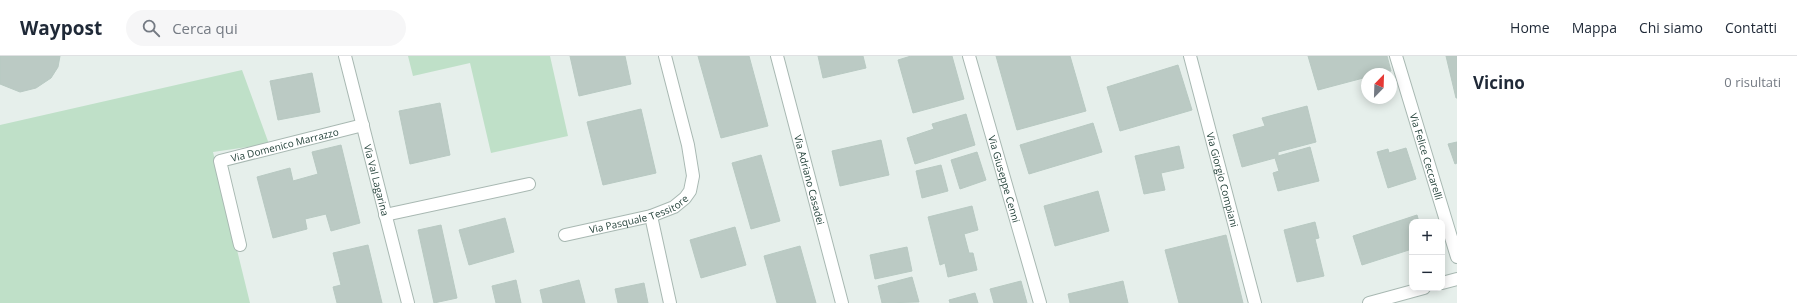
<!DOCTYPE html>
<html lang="it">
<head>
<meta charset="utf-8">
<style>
	:root { --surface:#fff; --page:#f6f6f7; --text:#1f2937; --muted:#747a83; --line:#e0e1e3 }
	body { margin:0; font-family:"Open Sans",sans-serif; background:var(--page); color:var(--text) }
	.controls { position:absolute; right:12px; bottom:12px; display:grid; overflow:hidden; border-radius:8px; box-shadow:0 2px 10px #0003 }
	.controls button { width:36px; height:36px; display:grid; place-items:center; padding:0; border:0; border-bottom:1px solid var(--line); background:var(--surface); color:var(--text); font:20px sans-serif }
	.compass { position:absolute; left:1361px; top:12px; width:36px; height:36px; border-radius:50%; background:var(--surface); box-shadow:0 2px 10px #0003; rotate:23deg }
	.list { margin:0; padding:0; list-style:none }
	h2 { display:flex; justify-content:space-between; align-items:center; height:52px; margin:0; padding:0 16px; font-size:17px }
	h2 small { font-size:13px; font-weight:400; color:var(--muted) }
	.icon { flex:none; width:22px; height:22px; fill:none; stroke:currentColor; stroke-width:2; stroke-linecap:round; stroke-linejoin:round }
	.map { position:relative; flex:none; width:1457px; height:247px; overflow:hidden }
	header { display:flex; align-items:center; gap:24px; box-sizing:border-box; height:56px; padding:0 20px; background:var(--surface); border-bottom:1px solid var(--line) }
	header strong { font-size:19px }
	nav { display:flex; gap:22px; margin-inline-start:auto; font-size:14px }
	.search { width:280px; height:36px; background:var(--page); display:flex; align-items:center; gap:10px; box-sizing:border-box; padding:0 14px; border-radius:22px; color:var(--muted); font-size:15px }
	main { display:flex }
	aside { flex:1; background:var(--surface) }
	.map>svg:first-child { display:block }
	.green { fill:#bfe0c8 }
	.building { fill:#bbcac4; stroke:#b8c9c2 }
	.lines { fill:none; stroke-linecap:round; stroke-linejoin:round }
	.minor-casing { stroke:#a8b8b2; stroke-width:14 }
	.minor { stroke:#fff; stroke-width:12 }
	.labels { text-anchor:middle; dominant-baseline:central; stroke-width:3; stroke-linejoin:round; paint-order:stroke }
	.street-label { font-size:10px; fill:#24423a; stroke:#f7fbf9 }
</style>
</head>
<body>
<header>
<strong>Waypost</strong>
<div class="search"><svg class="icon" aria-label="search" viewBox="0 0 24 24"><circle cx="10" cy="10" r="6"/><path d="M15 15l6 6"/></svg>Cerca qui</div>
<nav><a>Home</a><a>Mappa</a><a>Chi siamo</a><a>Contatti</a></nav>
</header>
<main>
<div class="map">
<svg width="1457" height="247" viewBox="0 0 1457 247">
	<rect width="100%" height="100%" fill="#e6efeb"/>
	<g class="green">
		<polygon points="408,0 550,0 568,80 491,97 470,7 413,20"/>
		<polygon points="242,14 269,88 213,96 250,247 0,247 0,69"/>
	</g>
	<g class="building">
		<polygon points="0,0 60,0 58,11 51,22 36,32 20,36 0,28"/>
		<polygon points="570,0 625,0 631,28 579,40"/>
		<polygon points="698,0 749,0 768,70 721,82"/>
		<polygon points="818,0 863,0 866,12 823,22"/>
		<polygon points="911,0 952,0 964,43 913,57 898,4"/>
		<polygon points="996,0 1070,0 1086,55 1017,74"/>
		<polygon points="1308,0 1387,0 1391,15 1378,18 1367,18 1367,21 1318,34"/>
		<polygon points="1446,0 1457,0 1457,42 1456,42"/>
		<polygon points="1178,9 1192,54 1120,75 1107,31"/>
		<polygon points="312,17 320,56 278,64 270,25"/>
		<polygon points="440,47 450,99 410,108 399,55"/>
		<polygon points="1307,50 1316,86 1278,96 1278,100 1310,91 1319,125 1278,135 1273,117 1279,115 1275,102 1242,111 1233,79 1265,70 1262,62"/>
		<polygon points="641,53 656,117 603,129 587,66"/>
		<polygon points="966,58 975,89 915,108 907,82 934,73 932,68"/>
		<polygon points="1093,67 1102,96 1029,118 1020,89"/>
		<polygon points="881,84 889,119 840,130 832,95"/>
		<polygon points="1457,86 1457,107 1455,108 1448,88"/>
		<polygon points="341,89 360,167 331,175 326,158 305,163 307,173 273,182 257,121 290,112 293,125 318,118 312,96"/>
		<polygon points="1179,90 1184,112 1161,117 1165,134 1144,138 1135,100"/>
		<polygon points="1406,92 1416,123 1388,132 1377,96 1388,93 1389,97"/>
		<polygon points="977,96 986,124 960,133 951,104"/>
		<polygon points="761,99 780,165 751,173 732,107"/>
		<polygon points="941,109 948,135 922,142 916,115"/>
		<polygon points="1098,135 1109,175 1055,190 1044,150"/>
		<polygon points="972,150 978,174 964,178 969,197 973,197 977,214 948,221 945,207 940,209 928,161"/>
		<polygon points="1417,159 1419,166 1412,166 1412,193 1362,209 1353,180"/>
		<polygon points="505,162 514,196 469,209 459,174"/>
		<polygon points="1315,166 1319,182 1315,183 1324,220 1297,226 1284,174"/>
		<polygon points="441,169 457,242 434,247 418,174"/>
		<polygon points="735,171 746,209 701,222 690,184"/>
		<polygon points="1226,179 1243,247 1179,247 1165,194"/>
		<polygon points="368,189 382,247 337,247 333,231 341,229 333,197"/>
		<polygon points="800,190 816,247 777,247 764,200"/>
		<polygon points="907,191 912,215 875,223 870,199"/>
		<polygon points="912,221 919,246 882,247 878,230"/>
		<polygon points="516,224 521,247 496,247 492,230"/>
		<polygon points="579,224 585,247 543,247 540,234"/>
		<polygon points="1021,225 1027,247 994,247 990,233"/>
		<polygon points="1123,225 1128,247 1070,247 1068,238"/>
		<polygon points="644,227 648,247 618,247 615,233"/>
		<polygon points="975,237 978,247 950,247 949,244"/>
	</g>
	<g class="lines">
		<defs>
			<g id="minor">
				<path id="s1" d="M345,0L408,247"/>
				<path id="s2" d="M777,0L842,247"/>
				<path id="s3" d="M969,0L1040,247"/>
				<path id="s4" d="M1190,0L1255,247"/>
				<path id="s5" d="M1396,0L1457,201"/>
				<polyline points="385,159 529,128"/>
				<polyline points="651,160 670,247"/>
				<path id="s6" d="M565,179L651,160L674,151L685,142L690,135L693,120L688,89L665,0"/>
				<path id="s7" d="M240,189L220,105L363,69"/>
				<polyline points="1442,227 1457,223"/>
				<polyline points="1369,247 1424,232"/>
			</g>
		</defs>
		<use href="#minor" class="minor-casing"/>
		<use href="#minor" class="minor"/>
	</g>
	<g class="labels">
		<g class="street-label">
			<text stroke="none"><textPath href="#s7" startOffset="153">Via Domenico Marrazzo</textPath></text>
			<text stroke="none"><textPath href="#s5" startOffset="105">Via Felice Ceccarelli</textPath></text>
			<text stroke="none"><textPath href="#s1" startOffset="128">Via Val Lagarina</textPath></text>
			<text stroke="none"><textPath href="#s2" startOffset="128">Via Adriano Casadei</textPath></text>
			<text stroke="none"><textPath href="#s3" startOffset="128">Via Giuseppe Cenni</textPath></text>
			<text stroke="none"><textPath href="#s4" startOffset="128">Via Giorgio Compiani</textPath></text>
			<text stroke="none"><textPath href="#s6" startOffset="77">Via Pasquale Tessitore</textPath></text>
		</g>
	</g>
</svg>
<div class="controls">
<button>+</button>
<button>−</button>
</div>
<svg class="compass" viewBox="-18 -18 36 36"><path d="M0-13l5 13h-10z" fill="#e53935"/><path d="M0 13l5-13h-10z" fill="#747a83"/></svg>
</div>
<aside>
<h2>Vicino<small>0 risultati</small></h2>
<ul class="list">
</ul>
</aside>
</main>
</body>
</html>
